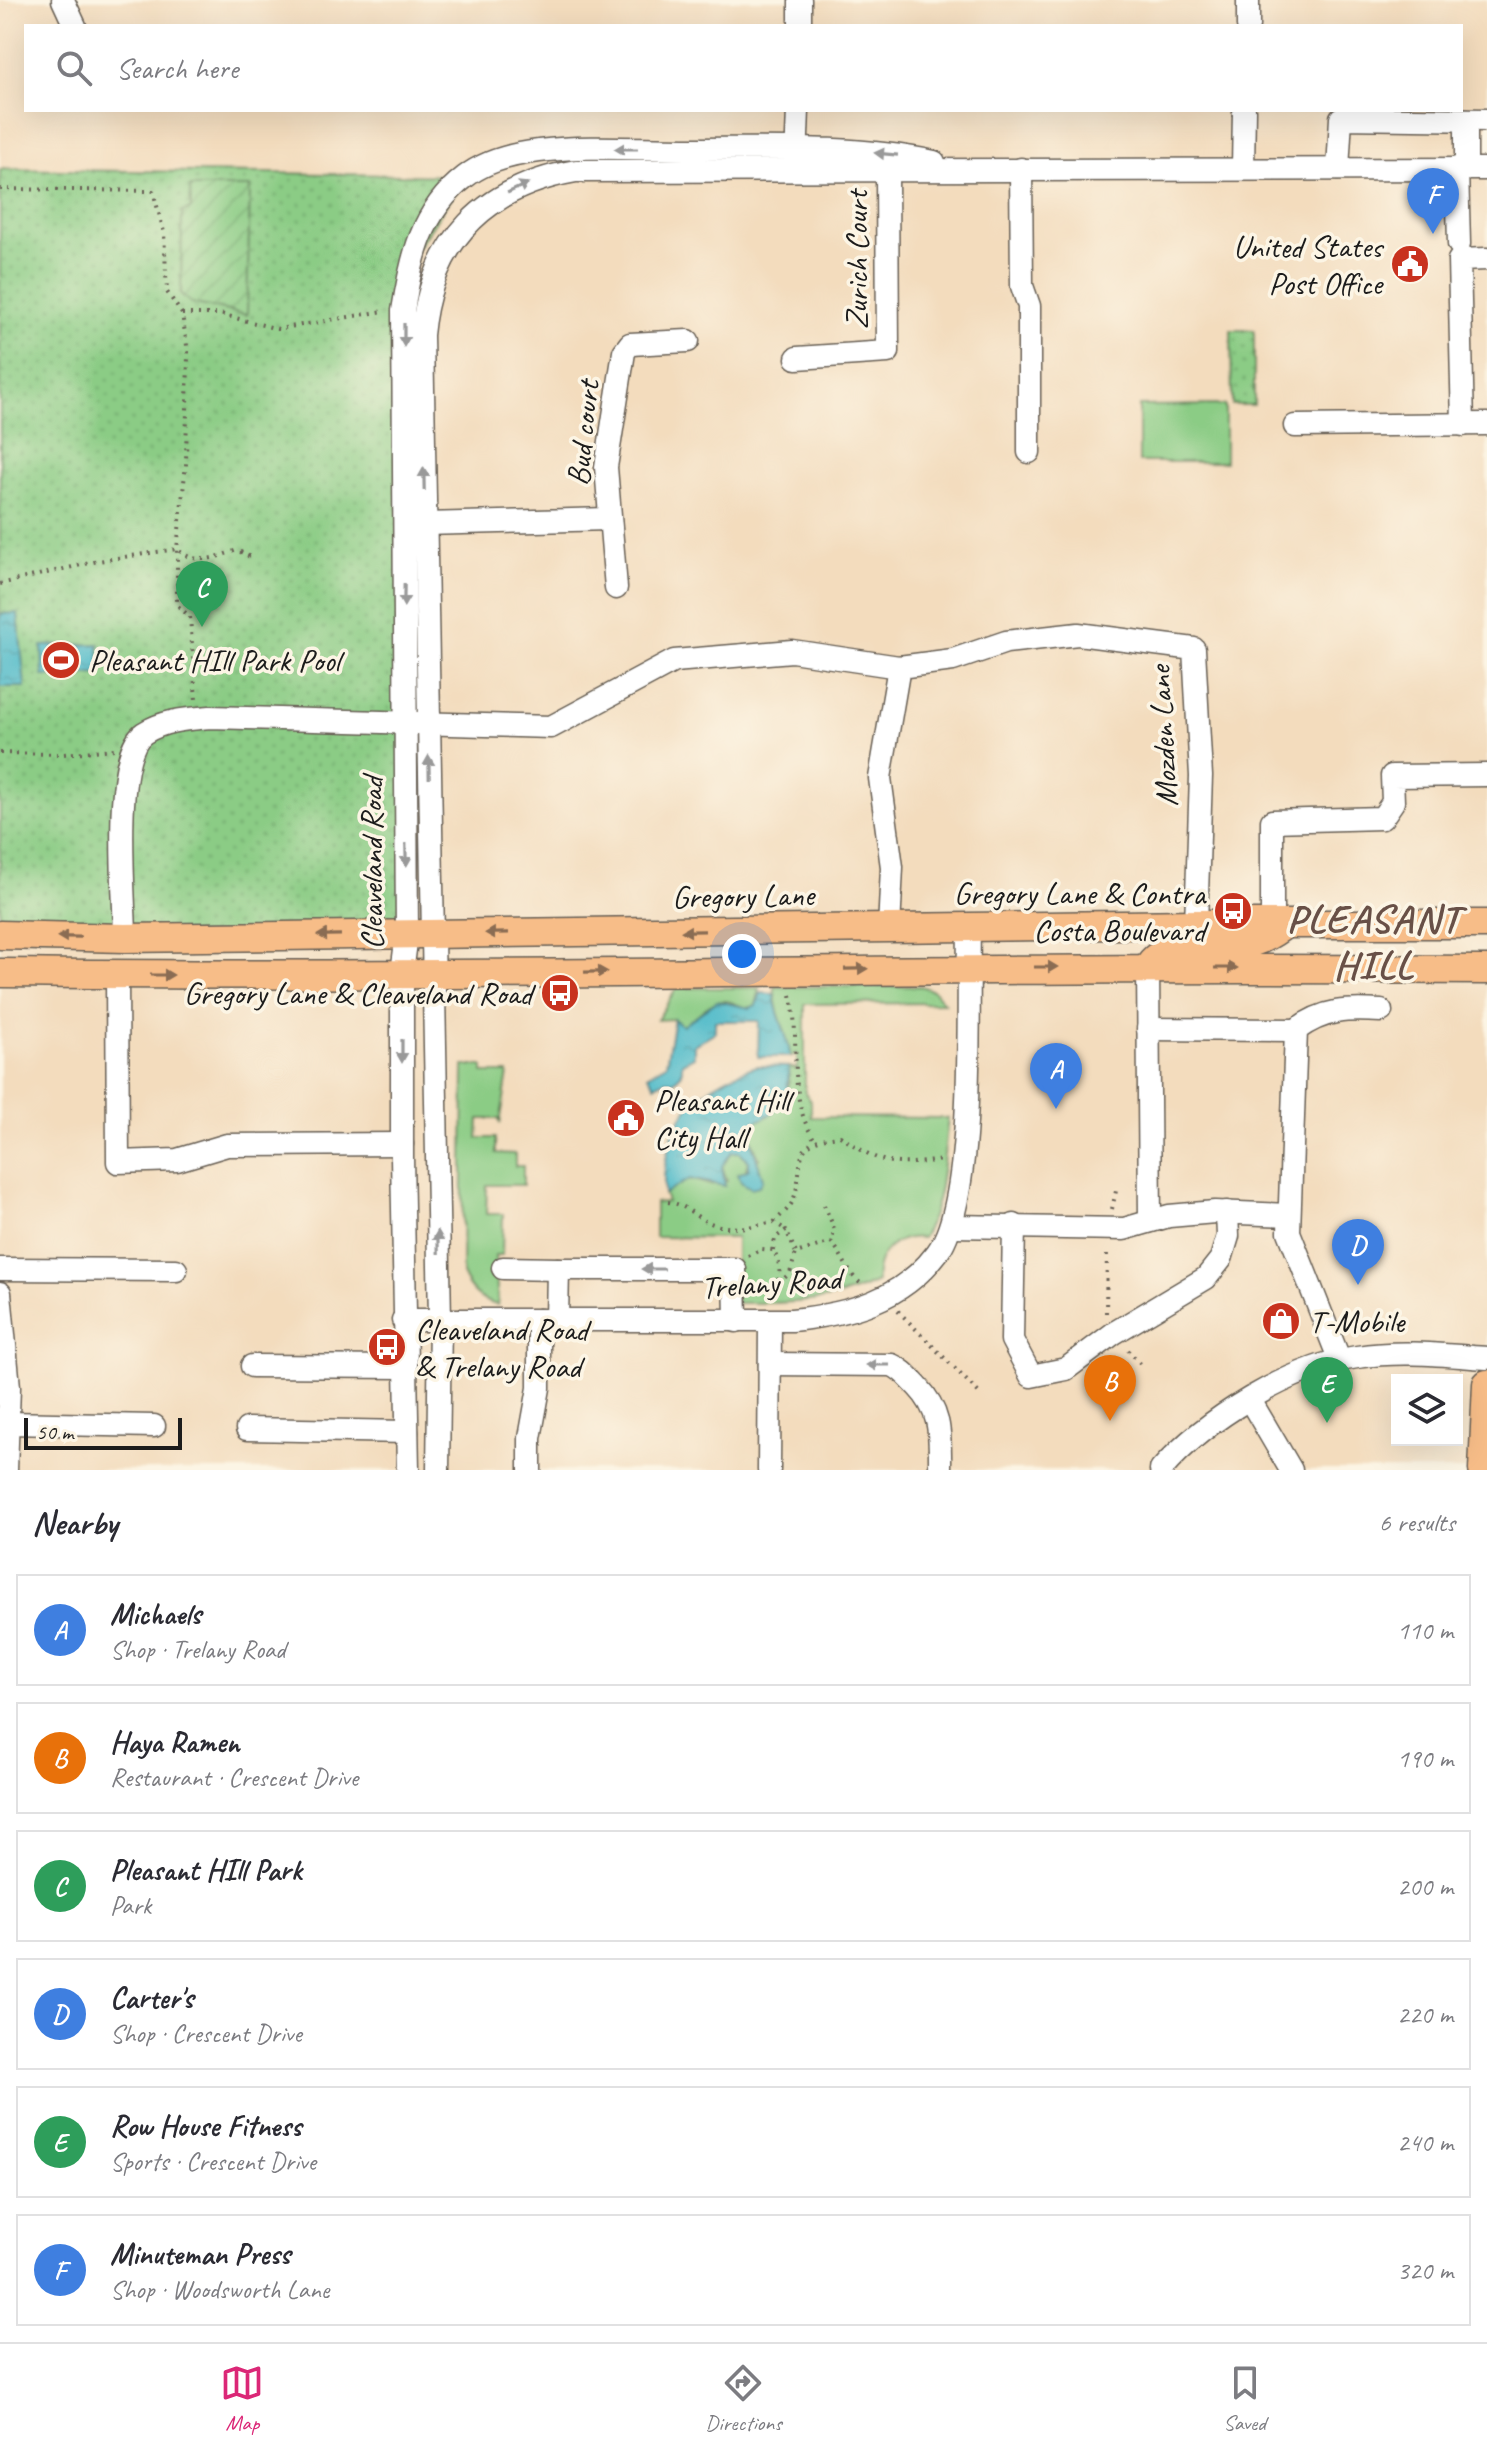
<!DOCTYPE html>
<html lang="en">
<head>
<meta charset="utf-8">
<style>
	:root { --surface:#fff; --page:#f7f7f7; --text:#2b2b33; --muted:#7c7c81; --line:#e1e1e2; --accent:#db2777 }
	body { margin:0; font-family:Caveat,sans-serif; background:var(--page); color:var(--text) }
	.controls { position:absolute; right:24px; bottom:24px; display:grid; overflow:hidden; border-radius:0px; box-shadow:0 8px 32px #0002 }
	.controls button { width:72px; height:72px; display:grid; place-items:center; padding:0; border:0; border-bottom:2px solid var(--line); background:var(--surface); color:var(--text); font:40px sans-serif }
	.scale { position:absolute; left:24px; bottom:20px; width:158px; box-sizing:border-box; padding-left:8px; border:4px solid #1c1c1c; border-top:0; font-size:22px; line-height:28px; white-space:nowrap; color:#1c1c1c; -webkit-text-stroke:6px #fcf5e5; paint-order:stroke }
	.you { position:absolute; left:742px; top:954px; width:28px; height:28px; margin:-20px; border:6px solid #fff; border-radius:50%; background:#1a73e8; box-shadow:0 0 0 12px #1a73e833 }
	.badge { display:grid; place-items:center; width:52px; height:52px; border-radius:50%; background:var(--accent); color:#fff; font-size:26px; font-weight:700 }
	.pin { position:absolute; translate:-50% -66px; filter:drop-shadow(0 2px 4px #0008) }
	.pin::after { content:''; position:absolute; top:42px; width:28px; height:24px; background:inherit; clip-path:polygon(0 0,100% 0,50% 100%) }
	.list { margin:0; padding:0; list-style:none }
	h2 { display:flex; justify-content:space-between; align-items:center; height:104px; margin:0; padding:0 32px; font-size:34px }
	h2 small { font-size:26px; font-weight:400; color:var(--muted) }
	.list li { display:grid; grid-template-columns:52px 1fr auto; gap:24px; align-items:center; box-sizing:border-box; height:112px; margin:0 16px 16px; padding:0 16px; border:2px solid var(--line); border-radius:0px }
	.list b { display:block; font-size:30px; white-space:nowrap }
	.list p { margin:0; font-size:26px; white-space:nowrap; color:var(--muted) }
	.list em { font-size:26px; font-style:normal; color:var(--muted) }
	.icon { flex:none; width:44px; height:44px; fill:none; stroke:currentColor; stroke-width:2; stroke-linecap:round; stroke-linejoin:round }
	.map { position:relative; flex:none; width:1487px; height:1470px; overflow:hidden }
	.search { position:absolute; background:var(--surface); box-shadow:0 8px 32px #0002; left:24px; right:24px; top:24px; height:88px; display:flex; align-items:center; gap:20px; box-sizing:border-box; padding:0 28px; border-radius:0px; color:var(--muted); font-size:30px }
	.sheet { height:872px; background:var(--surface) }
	nav { display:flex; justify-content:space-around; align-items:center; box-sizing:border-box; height:112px; border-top:2px solid var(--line); background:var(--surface); font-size:22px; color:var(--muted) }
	nav a { display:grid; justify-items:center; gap:4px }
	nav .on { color:var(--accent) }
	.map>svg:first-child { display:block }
	.grass { fill:#8bcc85; stroke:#547450; stroke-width:2 }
	.park { fill:url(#park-dots); stroke:#547450; stroke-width:2 }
	.garden { fill:url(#garden-furrows); stroke:#547450; stroke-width:2 }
	.water { fill:url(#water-ripples); stroke:#356b72; stroke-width:2 }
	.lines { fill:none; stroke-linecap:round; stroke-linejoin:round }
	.minor-casing { stroke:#675f54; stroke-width:25 }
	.major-casing { stroke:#675f54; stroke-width:31 }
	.path { stroke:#675f54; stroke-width:4; stroke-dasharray:2 6; stroke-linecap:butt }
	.minor { stroke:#fff; stroke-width:22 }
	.major { stroke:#f7bd88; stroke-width:28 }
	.oneway { fill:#999 }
	.oneway2 { fill:#8a6c52 }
	.labels { text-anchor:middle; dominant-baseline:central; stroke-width:7; stroke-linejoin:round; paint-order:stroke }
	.poi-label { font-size:32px; fill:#1c1c1c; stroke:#fcf5e5; text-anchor:start }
	.street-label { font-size:32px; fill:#1c1c1c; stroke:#fcf5e5 }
	.district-label { font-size:40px; font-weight:bold; letter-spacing:2px; fill:#685047; stroke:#fcf5e5 }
</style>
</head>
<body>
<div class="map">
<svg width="1487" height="1470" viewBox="0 0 1487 1470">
	<defs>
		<pattern id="park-dots" width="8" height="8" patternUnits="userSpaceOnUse" patternTransform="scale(2)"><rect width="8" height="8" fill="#8bcc85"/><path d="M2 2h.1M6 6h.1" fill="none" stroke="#77af72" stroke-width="1.8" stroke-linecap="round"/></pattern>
		<pattern id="garden-furrows" width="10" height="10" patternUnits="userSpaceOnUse" patternTransform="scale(2)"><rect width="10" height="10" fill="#8bcc85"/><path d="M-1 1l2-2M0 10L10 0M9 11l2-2" fill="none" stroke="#77af72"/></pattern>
		<pattern id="water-ripples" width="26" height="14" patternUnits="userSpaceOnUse" patternTransform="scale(2)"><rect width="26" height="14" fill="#4ebac9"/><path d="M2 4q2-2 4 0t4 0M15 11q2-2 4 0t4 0" fill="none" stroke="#449fac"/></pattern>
	</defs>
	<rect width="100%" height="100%" fill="#fcf5e5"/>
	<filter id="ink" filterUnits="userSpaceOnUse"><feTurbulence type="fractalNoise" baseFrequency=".0125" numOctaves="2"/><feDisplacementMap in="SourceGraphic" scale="16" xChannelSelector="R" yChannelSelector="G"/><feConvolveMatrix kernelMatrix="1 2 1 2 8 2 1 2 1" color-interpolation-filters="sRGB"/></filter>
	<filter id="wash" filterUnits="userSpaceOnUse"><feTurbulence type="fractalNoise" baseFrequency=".006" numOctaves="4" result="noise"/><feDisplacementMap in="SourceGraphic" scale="32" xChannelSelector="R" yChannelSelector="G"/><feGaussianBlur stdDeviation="1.8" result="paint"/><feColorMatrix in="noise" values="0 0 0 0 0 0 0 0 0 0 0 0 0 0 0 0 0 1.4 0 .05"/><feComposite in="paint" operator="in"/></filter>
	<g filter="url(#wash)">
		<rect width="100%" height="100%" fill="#f3dcbd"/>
		<g class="grass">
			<polygon points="1225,405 1225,462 1139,462 1139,406"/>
			<path d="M921,986L934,991L944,1003L805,1004V1092L811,1101V1117L948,1118C943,1157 943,1204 922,1238C895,1234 874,1255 877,1282C831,1305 786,1303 736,1303V1238L655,1237V1203L667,1202L664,1194L690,1179L710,1185L727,1181L722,1166L732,1152H740L749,1161L741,1182L759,1158L748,1131L789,1085V1067L797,1069V1053L790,1057C789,1032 773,1012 775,987Z"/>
			<path d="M677,988H760L756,1006C743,1011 737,1002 725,1001C706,1001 697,1019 681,1027L674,1019L657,1020Z"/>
			<path d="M464,1066H483V1073H508L500,1124L499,1119H479L478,1138H496V1153L515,1154V1166H523V1185H487L486,1214H503L502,1255H495L498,1305C480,1302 469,1290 462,1274Z"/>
		</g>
		<g class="park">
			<polygon points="0,169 466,176 411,257 407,934 0,935"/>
			<polygon points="1231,330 1254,330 1254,405 1232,405"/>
		</g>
		<polygon class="garden" points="190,187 250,187 247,315 191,303 181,294 182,212 191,209"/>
		<g class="water">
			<polygon points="18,613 25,687 0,687 0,614"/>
			<polygon points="99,644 100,674 43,676 42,646"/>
			<path d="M761,993L774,994C776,1017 789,1033 790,1057H758L759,1021H715V1032L694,1045V1057L682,1063V1073L674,1081L665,1080L655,1085L648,1075L666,1064L674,1019L682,1026L717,1001L750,1008L756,1005Z"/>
			<path d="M756,1066L789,1067C788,1097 782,1113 752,1123L748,1131L763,1179L759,1186L751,1188L741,1182L738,1174L749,1169V1161L740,1152H732L722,1166L725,1186L690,1179L664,1194C662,1125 691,1088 756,1066Z"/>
		</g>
	</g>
	<g filter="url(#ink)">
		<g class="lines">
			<defs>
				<g id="minor">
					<polyline points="63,0 75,26"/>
					<polyline points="1248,0 1248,26"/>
					<polyline points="800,26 800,0"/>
					<polyline points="1466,120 1466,168"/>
					<polyline points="796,161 798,110"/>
					<polyline points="1243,168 1244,110"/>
					<polyline points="1457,168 1459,244"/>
					<polyline points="1021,169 1022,286 1029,306 1029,452"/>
					<polyline points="1338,169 1341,118 1487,120"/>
					<polyline points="797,358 888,352 887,172"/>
					<polyline points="1463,425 1459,260 1487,259"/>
					<polyline points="1295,426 1487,424"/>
					<polyline points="425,524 608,519"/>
					<polyline points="616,588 606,467 624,352 630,344 688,341"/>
					<polyline points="1272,924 1272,821 1382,818 1393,802 1392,776 1487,775"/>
					<polyline points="889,929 892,867 880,778 899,667"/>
					<path d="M125,938C125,898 111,755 144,733C164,720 188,719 210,717L551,727L674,661L792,651L899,667L953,660L1006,642L1078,634L1194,649L1201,776L1196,924"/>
					<polyline points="1148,967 1150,1221"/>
					<polyline points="117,974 118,1162 177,1160 227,1145 402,1144"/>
					<polyline points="1148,1029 1296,1030"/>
					<polyline points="1014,1225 1012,1340 1031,1376 1066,1369 1114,1333 1206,1278 1221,1259 1228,1236 1227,1212"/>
					<polyline points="952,1226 1124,1229 1169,1216 1215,1212 1289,1215"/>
					<polyline points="503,1268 558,1269"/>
					<polyline points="0,1269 176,1270"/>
					<polyline points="0,1293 9,1387 6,1470"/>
					<path d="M403,1320H792C849,1314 901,1301 937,1253C977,1201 967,999 969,928"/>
					<polyline points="557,1320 558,1269 735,1269 736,1321"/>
					<path d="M1340,1361L1289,1232L1296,1030C1324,1009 1347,1009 1381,1011"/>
					<path d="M770,1364L892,1365C902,1369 909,1378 917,1386C942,1412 940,1435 940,1470"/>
					<polyline points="252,1366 406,1367"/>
					<polyline points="1250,1400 1291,1470"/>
					<polyline points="7,1423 154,1426"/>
					<polyline points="247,1429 407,1432"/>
					<path d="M408,1470L402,1156V973L407,934L403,311C411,259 421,211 465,177C485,161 514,154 539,151C587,145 637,149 685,149C768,149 853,145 934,162"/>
					<path d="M438,1470L440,1320L422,335C431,241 484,187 576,171L1487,169"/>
					<polyline points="530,1470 530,1438 539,1388 539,1320"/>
					<polyline points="769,1470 770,1321"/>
					<path d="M1161,1470C1205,1419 1290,1367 1357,1357C1400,1350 1444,1355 1487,1358"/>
				</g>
				<g id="major">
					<polyline points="0,935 125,938 1196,924 1487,924"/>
					<path d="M1150,964C1170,937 1217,950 1246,944C1259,941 1269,936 1280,928"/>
					<path d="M0,973C496,979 991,965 1487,970"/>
					<polyline points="1483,1470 1487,1384"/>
				</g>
			</defs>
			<use href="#minor" class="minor-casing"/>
			<use href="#major" class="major-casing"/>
			<g class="path">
				<polyline points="0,189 153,191 164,232 167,292 182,314 188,352 186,464 177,549 177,605 190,617 196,700"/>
				<polyline points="182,314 220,314 278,329 384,311"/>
				<path d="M0,584L98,561L177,549C197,566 214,558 237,550L252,558"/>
				<polyline points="0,753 63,754 114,749"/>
				<path d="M791,995C801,1042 786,1099 815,1140"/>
				<path d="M668,1202C681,1204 687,1209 697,1216C722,1233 747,1228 774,1222L786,1230"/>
				<path d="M824,1205L835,1230L831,1242C843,1254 848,1276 862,1284"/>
				<polyline points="1112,1209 1116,1191"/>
				<path d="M774,1222C781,1215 791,1208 794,1198C806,1162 788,1141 840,1136C883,1166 892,1166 943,1160"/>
				<polyline points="773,1250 775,1238 786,1230 796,1253"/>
				<path d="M748,1256L762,1249L773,1250C784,1269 779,1280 772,1299"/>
				<polyline points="779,1283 790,1273 796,1253 831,1242"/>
				<polyline points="898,1311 981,1395"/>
				<polyline points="1106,1313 1107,1249"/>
				<polyline points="1128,1350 1140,1363"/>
			</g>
			<use href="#minor" class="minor"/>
			<use href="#major" class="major"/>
		</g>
		<defs><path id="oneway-solid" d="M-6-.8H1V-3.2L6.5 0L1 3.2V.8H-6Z" transform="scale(2)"/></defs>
		<g class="oneway">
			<use href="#oneway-solid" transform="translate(626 149) rotate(-180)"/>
			<use href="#oneway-solid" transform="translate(886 154) rotate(-175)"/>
			<use href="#oneway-solid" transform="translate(518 188) rotate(-25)"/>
			<use href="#oneway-solid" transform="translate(404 335) rotate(90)"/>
			<use href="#oneway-solid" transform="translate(424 479) rotate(-91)"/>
			<use href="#oneway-solid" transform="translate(404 595) rotate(91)"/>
			<use href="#oneway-solid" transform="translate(429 767) rotate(-91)"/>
			<use href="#oneway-solid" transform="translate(406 855) rotate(89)"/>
			<use href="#oneway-solid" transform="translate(402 1051) rotate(90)"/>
			<use href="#oneway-solid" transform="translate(438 1242) rotate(-91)"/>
			<use href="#oneway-solid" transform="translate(653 1269) rotate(-180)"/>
			<use href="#oneway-solid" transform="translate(878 1365) rotate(-180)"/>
		</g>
		<g class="oneway2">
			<use href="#oneway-solid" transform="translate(693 931) rotate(179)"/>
			<use href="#oneway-solid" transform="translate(497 933) rotate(179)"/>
			<use href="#oneway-solid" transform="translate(329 935) rotate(179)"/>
			<use href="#oneway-solid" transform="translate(69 937) rotate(-179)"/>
			<use href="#oneway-solid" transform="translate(1046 967)"/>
			<use href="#oneway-solid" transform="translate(1226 968)"/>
			<use href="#oneway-solid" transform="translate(856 969) rotate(-1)"/>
			<use href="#oneway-solid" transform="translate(596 972) rotate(-1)"/>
			<use href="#oneway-solid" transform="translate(162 975)"/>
		</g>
	</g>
	<defs>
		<symbol id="civic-disc" viewBox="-11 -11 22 22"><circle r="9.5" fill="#c8321e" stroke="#fcf5e5"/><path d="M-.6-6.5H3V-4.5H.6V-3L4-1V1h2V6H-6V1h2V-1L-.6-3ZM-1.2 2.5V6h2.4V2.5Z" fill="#fff"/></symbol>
		<symbol id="stadium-disc" viewBox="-11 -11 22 22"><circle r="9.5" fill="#c8321e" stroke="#fcf5e5"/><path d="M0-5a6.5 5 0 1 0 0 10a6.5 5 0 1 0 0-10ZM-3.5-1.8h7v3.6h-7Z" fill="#fff"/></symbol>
		<symbol id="bus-disc" viewBox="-11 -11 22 22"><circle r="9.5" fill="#c8321e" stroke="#fcf5e5"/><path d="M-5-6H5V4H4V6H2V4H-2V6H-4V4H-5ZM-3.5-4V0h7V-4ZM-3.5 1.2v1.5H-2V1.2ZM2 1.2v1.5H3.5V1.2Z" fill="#fff"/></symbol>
		<symbol id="shop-disc" viewBox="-11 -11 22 22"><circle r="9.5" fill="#c8321e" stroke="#fcf5e5"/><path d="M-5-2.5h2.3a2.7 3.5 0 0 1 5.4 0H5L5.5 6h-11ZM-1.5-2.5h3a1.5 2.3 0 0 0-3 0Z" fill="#fff"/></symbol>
	</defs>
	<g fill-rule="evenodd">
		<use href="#civic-disc" x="1388" y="242" width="44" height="44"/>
		<use href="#stadium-disc" x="39" y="638" width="44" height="44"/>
		<use href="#bus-disc" x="1211" y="889" width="44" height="44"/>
		<use href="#bus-disc" x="538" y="971" width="44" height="44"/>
		<use href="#civic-disc" x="604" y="1096" width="44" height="44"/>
		<use href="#shop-disc" x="1259" y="1299" width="44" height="44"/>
		<use href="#bus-disc" x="365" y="1325" width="44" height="44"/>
	</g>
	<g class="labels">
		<g class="poi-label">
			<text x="1382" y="246" text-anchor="end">United States<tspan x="1382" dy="37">Post Office</tspan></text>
			<text x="89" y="660">Pleasant HIll Park Pool</text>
			<text x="1205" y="893" text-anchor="end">Gregory Lane &amp; Contra<tspan x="1205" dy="37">Costa Boulevard</tspan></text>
			<text x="532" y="993" text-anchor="end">Gregory Lane &amp; Cleaveland Road</text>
			<text x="654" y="1100">Pleasant Hill<tspan x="654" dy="37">City Hall</tspan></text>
			<text x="1309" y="1321">T-Mobile</text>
			<text x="415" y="1329">Cleaveland Road<tspan x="415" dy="37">&amp; Trelany Road</tspan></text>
		</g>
		<g class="street-label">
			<text transform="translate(856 260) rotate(-90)">Zurich Court</text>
			<text transform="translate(583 433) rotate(-84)">Bud court</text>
			<text transform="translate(1163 736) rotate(-93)">Mozden Lane</text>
			<text transform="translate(371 863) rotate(-90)">Cleaveland Road</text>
			<text transform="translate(743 896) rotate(-1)">Gregory Lane</text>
			<text transform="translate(771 1283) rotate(-4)">Trelany Road</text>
		</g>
		<g class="district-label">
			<text x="1374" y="919">PLEASANT<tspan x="1374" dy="46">HILL</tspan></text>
		</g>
	</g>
</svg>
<div class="controls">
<button><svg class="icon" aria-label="layers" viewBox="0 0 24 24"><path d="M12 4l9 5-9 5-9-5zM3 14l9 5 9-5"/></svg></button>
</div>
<div class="scale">50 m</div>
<div class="you"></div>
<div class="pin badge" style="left:1056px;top:1109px;background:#3f7fe0">A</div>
<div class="pin badge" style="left:1110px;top:1421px;background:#e8710a">B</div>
<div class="pin badge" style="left:202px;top:627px;background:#2e9e5b">C</div>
<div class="pin badge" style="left:1358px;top:1285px;background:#3f7fe0">D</div>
<div class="pin badge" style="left:1327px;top:1423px;background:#2e9e5b">E</div>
<div class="pin badge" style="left:1433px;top:234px;background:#3f7fe0">F</div>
<div class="search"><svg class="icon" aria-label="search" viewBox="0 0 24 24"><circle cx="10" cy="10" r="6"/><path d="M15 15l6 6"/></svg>Search here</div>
</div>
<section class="sheet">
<h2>Nearby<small>6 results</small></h2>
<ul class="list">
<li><span class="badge" style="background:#3f7fe0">A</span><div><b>Michaels</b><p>Shop · Trelany Road</p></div><em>110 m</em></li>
<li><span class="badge" style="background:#e8710a">B</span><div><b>Haya Ramen</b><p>Restaurant · Crescent Drive</p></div><em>190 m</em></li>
<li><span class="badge" style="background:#2e9e5b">C</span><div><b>Pleasant HIll Park</b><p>Park</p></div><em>200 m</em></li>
<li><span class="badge" style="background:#3f7fe0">D</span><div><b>Carter's</b><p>Shop · Crescent Drive</p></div><em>220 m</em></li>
<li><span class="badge" style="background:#2e9e5b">E</span><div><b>Row House Fitness</b><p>Sports · Crescent Drive</p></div><em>240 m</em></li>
<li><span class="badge" style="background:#3f7fe0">F</span><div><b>Minuteman Press</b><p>Shop · Woodsworth Lane</p></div><em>320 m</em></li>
</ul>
</section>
<nav>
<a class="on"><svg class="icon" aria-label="map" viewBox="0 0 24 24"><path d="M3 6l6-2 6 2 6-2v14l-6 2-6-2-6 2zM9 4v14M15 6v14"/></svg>Map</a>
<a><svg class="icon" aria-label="directions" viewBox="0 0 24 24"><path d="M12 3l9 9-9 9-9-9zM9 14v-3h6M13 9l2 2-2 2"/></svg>Directions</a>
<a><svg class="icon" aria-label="saved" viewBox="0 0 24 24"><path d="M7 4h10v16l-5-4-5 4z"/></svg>Saved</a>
</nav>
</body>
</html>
